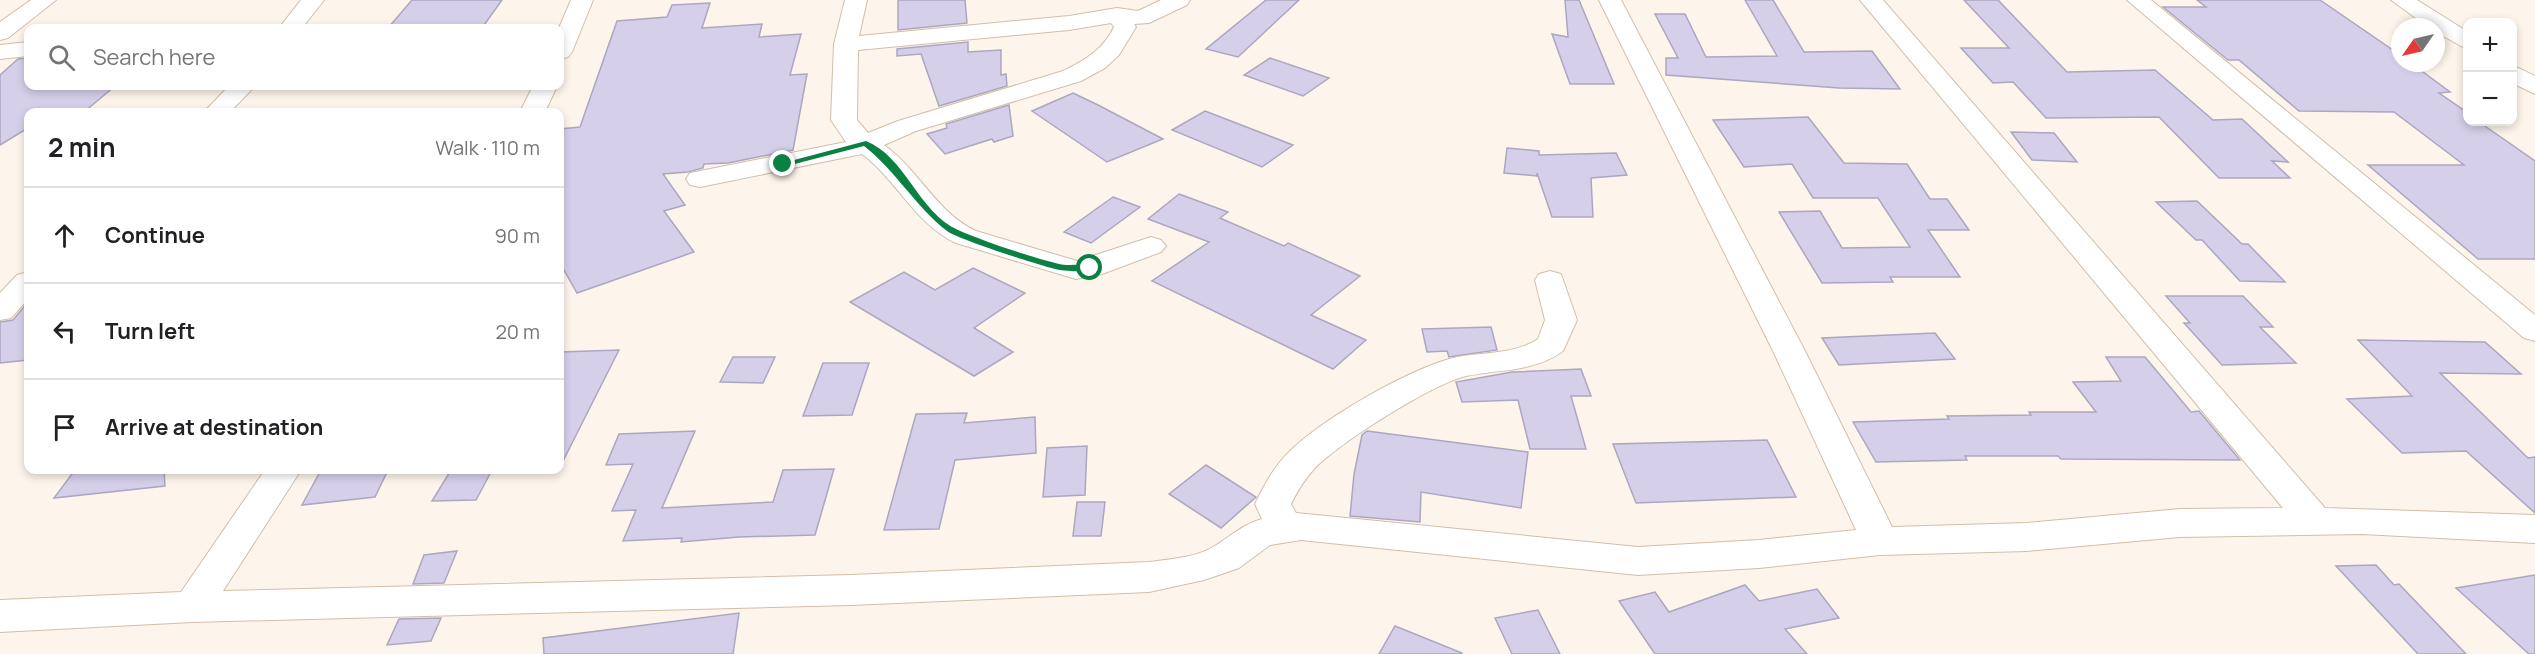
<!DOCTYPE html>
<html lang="en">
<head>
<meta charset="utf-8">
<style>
	:root { --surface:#fff; --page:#f2f2f2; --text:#202124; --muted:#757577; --line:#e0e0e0 }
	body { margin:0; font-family:Manrope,sans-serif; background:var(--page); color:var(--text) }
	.controls { position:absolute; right:18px; top:18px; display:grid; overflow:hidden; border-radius:12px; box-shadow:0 3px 9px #0003 }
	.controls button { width:54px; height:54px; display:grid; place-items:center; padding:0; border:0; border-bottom:2px solid var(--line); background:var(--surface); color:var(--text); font:30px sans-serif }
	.compass { position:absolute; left:2391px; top:18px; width:54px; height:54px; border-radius:50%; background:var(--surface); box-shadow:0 3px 9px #0003; rotate:236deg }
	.stop { position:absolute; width:18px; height:18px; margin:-14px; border:4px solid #0b8043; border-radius:50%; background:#fff }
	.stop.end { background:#0b8043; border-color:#fff; box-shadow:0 2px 6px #0008 }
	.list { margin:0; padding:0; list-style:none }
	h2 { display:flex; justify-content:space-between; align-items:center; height:78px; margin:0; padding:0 24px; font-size:26px }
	h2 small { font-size:20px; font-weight:400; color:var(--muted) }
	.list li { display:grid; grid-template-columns:39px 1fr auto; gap:18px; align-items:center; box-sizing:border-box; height:96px; padding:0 24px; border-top:2px solid var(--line) }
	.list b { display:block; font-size:22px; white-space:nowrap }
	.list em { font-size:20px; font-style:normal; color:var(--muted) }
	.icon { flex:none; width:33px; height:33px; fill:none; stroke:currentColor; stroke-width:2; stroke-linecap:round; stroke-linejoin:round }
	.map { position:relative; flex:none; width:2535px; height:654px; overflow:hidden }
	.search { position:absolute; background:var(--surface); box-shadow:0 3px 9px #0003; left:24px; top:24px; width:540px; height:66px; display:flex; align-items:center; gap:15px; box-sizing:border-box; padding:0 21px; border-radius:12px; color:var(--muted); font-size:22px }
	.panel { position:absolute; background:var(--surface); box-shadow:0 3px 9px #0003; left:24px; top:108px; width:540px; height:366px; border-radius:12px }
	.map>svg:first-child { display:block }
	.building { fill:#d5cfe9; stroke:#aca7c0; stroke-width:1.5 }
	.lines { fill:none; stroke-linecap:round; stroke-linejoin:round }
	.minor-casing { stroke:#d2bea9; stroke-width:2 }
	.minor { fill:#fff; fill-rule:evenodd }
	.route { fill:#0b8043 }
</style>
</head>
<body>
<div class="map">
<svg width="2535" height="654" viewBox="0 0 2535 654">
	<rect width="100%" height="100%" fill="#fdf5ec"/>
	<g class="building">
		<polygon points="412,0 502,0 482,28 388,28"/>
		<polygon points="898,0 965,0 967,23 898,30"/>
		<polygon points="1266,0 1299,0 1238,57 1206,49"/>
		<polygon points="1565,0 1579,0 1614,84 1570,84 1552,34 1568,37"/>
		<polygon points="1745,0 1773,0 1804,52 1872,51 1900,89 1839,88 1666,75 1666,58 1678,58 1655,14 1685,14 1706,57 1777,56"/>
		<polygon points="1964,0 1998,0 2067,72 2155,70 2213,120 2242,119 2288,162 2272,161 2290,178 2219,178 2159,117 2046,118 2013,82 1993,83 1961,48 2009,48"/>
		<polygon points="2197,0 2320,0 2400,55 2400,63 2411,63 2450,92 2439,93 2468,113 2468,122 2479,122 2535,161 2535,259 2478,259 2368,165 2464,165 2394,112 2299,111 2239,60 2228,60 2163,7 2206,7"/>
		<polygon points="710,3 702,28 762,24 759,37 801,34 790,75 807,74 793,150 728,163 704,164 703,168 688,172 663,174 685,205 664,211 694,252 577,293 560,263 560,129 580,127 617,21 667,17 672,5"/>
		<polygon points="968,42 968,52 1001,50 1001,75 1006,74 1007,86 939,106 921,54 897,56 897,49"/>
		<polygon points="28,58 28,86 115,86 84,112 28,112 28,128 0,145 0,75 18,59"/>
		<polygon points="1270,58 1329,78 1303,96 1244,75"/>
		<polygon points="1073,93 1098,105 1163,139 1107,162 1032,111"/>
		<polygon points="1009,105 1013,136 994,142 992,139 945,154 927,134 947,128 946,124"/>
		<polygon points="1205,111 1293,145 1262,167 1172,130"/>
		<polygon points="1808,117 1844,163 1907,164 1930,199 1947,199 1969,230 1928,230 1960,277 1890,277 1893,282 1822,283 1779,212 1820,211 1842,248 1910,247 1878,198 1813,198 1792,164 1744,167 1713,120"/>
		<polygon points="2011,132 2054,133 2077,162 2032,160"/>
		<polygon points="1507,148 1539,151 1539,155 1616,153 1627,175 1591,178 1593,217 1552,217 1537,173 1537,176 1504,173"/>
		<polygon points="1179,194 1228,212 1220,218 1284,246 1288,243 1360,276 1311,315 1366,340 1333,369 1152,281 1209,242 1148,219"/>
		<polygon points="1113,197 1140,207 1091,243 1064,232"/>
		<polygon points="2197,201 2242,244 2248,244 2285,282 2240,281 2202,240 2196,240 2156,202"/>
		<polygon points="973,268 1025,293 974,328 1013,352 974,376 850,302 904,272 935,290"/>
		<polygon points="2166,296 2243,296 2273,327 2260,327 2296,363 2222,365 2184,323 2190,323"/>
		<polygon points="28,302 28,360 0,363 0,322 13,320"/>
		<polygon points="1491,327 1497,350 1449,357 1447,351 1427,352 1422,329"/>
		<polygon points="1935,333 1955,359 1839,365 1822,338"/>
		<polygon points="2358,340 2485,342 2521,374 2440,373 2528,458 2535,457 2535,513 2466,451 2402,453 2347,399 2412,396"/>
		<polygon points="619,350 560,467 560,352"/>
		<polygon points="733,357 775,357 763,383 720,382"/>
		<polygon points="2106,357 2145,357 2191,412 2199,411 2240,460 2061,459 2058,456 1965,456 1967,460 1876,462 1853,422 1949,419 1947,416 2031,415 2029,412 2096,412 2073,382 2121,381"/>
		<polygon points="823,363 869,363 852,415 803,416"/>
		<polygon points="1581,369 1591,396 1571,396 1586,449 1530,449 1518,400 1462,402 1456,382 1512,372"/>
		<polygon points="967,413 964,423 1035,417 1036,453 955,460 939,529 884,530 916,414"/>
		<polygon points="695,431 662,508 773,502 783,470 834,469 815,535 739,537 681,542 682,538 623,541 636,510 612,511 633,464 606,465 619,434"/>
		<polygon points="1367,431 1528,452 1521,508 1421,492 1420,522 1350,516 1354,474 1362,435"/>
		<polygon points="1767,440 1796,497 1636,503 1613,444"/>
		<polygon points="1087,446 1085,495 1043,497 1047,448"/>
		<polygon points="1206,465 1256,497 1221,528 1169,494"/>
		<polygon points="75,470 164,470 165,486 54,498"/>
		<polygon points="321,470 388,470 375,497 302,505"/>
		<polygon points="451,470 492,470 476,500 432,501"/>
		<polygon points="1077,502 1105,502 1101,536 1073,536"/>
		<polygon points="457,551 444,583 413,584 424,555"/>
		<polygon points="2376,565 2394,585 2399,584 2466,654 2418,654 2336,566"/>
		<polygon points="2535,575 2535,654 2529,654 2456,588"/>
		<polygon points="1745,585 1759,601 1817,589 1839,618 1785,629 1807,654 1655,654 1619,601 1655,592 1669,612"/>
		<polygon points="1538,610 1560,654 1512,654 1495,618"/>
		<polygon points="739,613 733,654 544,654 543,638"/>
		<polygon points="441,618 431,641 387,645 399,619"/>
		<polygon points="1395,626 1462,653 1461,654 1379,654"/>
	</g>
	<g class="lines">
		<defs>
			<g id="minor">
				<polygon points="31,0 56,0 8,38 0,40 0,22"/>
				<polygon points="301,0 324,0 302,28 279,28"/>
				<polygon points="571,0 593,0 572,52 568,57 560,59 559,28"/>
				<path d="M845,0H867L859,36L1069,16L1117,8L1138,11L1161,0H1190L1187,5L1149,23L1134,24L1136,27L1119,55L1105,68L1081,81L916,131L884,145C919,170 936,212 976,231L1077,261L1151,237L1161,240L1166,246L1161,252L1102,274L1076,279L956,243C915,224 897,180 862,154L700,187L690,185L686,179L690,173L846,142L831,120L834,44ZM1111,23L1114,27C1104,49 1084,61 1063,71L898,121L868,133L857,120L858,50L1069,30Z"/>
				<path d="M1599,0H1621L1806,353L1892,527L2027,523L2180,509L2283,508L1860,0H1883L2325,508L2535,515V543L2362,534L2180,537L2027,551L1880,555L1759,568L1638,575L1301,540L1270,545L1239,568L1204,580L1149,592L851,605L192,622L0,632V600L181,592L265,470H301L223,591L851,575L1149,562C1170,559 1195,558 1213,547C1230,537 1243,524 1262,519L1255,504C1264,485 1275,465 1290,451C1325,417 1403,373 1449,359C1479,351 1512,356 1538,339L1545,320L1535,280L1539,274L1550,271L1561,274L1577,320L1563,351C1534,372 1500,369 1466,376C1432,384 1339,443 1314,469C1304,480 1297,492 1291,504L1296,513L1638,547L1759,540L1856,530L1774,353Z"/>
				<polygon points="2127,0 2151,0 2535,315 2535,341 2524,338"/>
				<polygon points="2391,0 2417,0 2468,32 2468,50 2436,32 2436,27 2428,27"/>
				<polygon points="28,42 28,56 0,59 0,45"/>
				<polygon points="2512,65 2535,76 2535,94 2512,83"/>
				<polygon points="229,86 255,86 230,112 204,112"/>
				<polygon points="533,86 557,86 545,112 520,112"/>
				<polygon points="28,272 28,299 11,318 0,320 0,293 17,275"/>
			</g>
		</defs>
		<use href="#minor" class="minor-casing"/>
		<use href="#minor" class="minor"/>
	</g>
	<path class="route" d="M866,141C906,157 918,212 958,230C988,243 1028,256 1059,264C1070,267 1086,262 1095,268C1088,273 1069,271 1060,270C1044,267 957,239 947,231C915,206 896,171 864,146L783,167L779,164Z"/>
</svg>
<div class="controls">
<button>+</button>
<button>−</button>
</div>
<svg class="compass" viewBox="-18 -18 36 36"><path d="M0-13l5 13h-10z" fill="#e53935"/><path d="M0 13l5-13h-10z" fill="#757577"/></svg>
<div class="stop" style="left:1090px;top:268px"></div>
<div class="stop end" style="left:783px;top:164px"></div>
<div class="search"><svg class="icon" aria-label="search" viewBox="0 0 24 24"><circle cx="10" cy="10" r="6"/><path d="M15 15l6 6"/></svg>Search here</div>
<section class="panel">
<h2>2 min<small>Walk · 110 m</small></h2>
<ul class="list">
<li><svg class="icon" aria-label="ahead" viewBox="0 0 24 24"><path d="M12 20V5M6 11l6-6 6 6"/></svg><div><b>Continue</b></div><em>90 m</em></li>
<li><svg class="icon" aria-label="left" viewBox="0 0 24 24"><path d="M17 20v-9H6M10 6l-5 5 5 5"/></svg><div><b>Turn left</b></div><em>20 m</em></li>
<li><svg class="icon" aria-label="arrive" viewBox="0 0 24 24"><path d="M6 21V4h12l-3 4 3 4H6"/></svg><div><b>Arrive at destination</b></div></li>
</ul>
</section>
</div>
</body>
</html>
